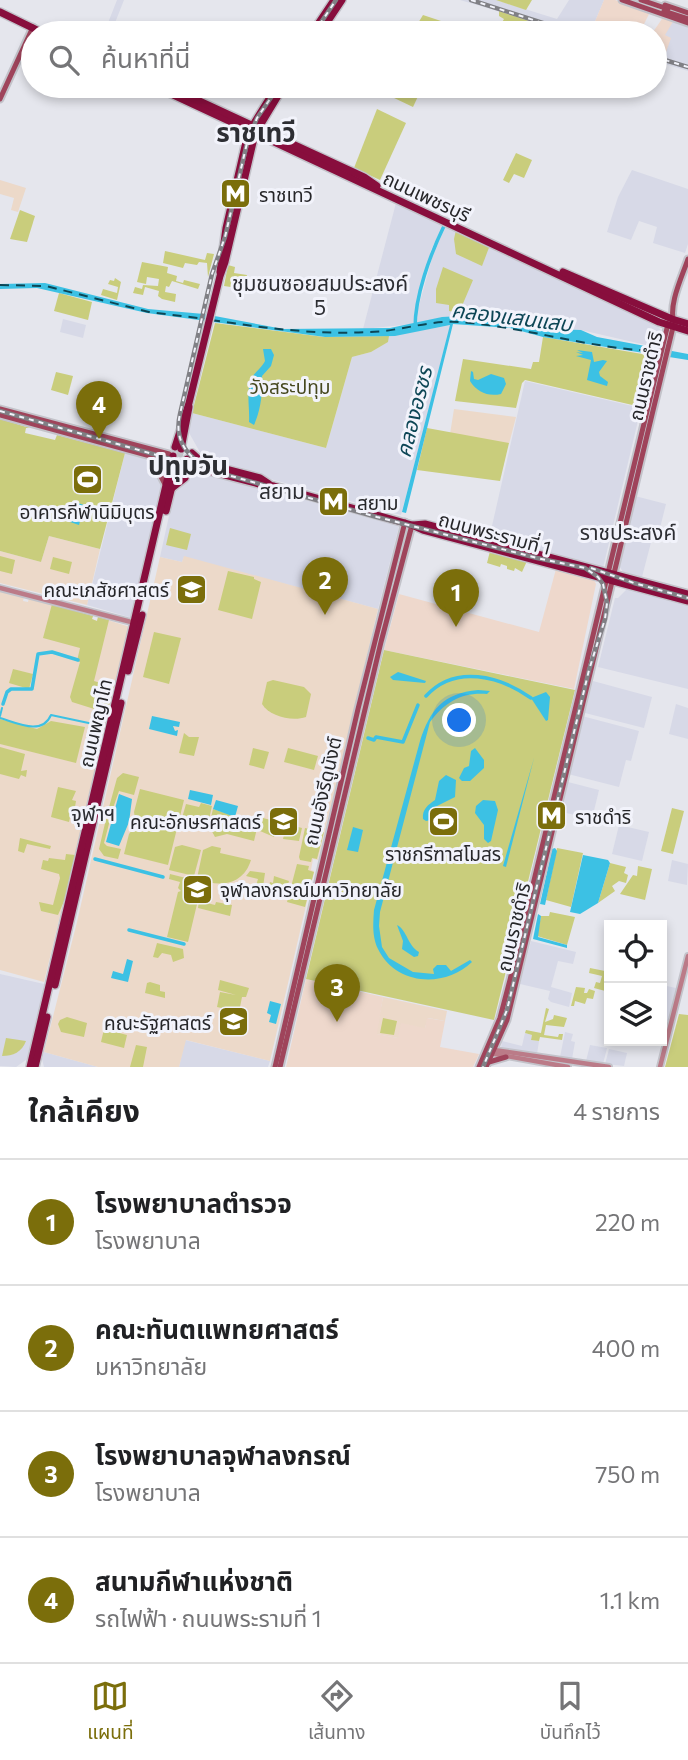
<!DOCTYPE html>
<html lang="th">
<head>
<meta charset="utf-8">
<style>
	:root { --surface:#fff; --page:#f2f2f2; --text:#202124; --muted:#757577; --line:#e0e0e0; --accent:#7b6e0b }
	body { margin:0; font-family:Commissioner,"Noto Sans Thai",sans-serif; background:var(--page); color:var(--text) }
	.controls { position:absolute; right:21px; bottom:21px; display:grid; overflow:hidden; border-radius:0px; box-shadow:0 4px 10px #0003 }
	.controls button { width:63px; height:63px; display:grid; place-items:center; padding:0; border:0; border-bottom:2px solid var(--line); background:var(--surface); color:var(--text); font:35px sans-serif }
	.you { position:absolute; left:460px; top:721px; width:24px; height:24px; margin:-18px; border:5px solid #fff; border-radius:50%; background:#1a73e8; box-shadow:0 0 0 10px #1a73e833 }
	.badge { display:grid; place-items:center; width:46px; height:46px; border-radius:50%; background:var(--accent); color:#fff; font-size:23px; font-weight:700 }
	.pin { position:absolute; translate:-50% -58px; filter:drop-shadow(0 2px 4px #0008) }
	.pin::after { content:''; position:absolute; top:37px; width:24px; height:21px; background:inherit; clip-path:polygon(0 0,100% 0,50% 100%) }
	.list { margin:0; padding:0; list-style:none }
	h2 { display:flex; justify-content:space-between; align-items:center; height:91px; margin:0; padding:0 28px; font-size:30px }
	h2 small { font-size:23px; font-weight:400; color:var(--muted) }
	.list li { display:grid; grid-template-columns:46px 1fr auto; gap:21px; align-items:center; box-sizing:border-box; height:126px; padding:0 28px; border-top:2px solid var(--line) }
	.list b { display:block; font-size:26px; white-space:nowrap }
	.list p { margin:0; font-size:23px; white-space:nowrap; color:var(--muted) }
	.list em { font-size:23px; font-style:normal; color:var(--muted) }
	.icon { flex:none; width:38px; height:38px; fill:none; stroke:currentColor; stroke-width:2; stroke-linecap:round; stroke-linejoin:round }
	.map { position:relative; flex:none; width:688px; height:1067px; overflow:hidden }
	.search { position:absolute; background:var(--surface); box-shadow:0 4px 10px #0003; left:21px; right:21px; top:21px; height:77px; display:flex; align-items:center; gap:18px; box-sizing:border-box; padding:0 24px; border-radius:38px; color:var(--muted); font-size:26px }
	.sheet { height:595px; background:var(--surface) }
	nav { display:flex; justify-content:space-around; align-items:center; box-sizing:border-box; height:98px; border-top:2px solid var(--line); background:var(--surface); font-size:19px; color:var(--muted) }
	nav a { display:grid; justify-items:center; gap:4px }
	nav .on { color:var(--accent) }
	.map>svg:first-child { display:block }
	.built { fill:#d7d9e7 }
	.education { fill:#ecd9c9 }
	.medical { fill:#eed8cc }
	.green { fill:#c9cd7c }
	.water { fill:#3cc1e4 }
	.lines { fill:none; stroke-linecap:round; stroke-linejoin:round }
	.stream { stroke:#3cc1e4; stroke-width:2 }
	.canal { stroke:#3cc1e4; stroke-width:3.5 }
	.ferry { stroke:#0d4655; stroke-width:2; stroke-dasharray:9 7; stroke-linecap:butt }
	.secondary-tunnel { stroke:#bfc0c6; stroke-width:5; stroke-dasharray:5 2.5; stroke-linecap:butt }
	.primary-tunnel { stroke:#bfc0c6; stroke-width:7; stroke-dasharray:7 3.5; stroke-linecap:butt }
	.tertiary-casing { stroke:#c3c3ca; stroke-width:8 }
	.secondary-casing { stroke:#c3c3ca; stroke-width:9 }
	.primary-casing { stroke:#c3c3ca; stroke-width:10 }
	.tertiary { stroke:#bb7b88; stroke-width:4.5 }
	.secondary { stroke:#9f445b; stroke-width:5 }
	.primary { stroke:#880e3d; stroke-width:7 }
	.rail-casing { stroke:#808085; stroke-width:4.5 }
	.rail { stroke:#f2f3fb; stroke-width:2; stroke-dasharray:5; stroke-linecap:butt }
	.labels { text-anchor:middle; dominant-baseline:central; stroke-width:6; stroke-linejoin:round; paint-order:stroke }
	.poi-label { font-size:19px; fill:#262629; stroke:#f2f3fb; text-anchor:start }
	.street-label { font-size:19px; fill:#262629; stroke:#f2f3fb }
	.park-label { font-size:19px; fill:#46481f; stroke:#f2f3fb }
	.neighbourhood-label { font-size:21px; fill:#2d2e33; stroke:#f2f3fb }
	.water-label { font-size:21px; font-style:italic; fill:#0d4655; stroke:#f2f3fb }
	.district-label { font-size:26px; font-weight:bold; fill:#2d2e33; stroke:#f2f3fb }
</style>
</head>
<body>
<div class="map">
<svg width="688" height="1067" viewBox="0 0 688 1067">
	<rect width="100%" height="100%" fill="#e5e6ed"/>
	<g class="built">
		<polygon points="117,0 124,0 111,33 104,33"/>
		<polygon points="460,0 496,0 557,19 569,0 604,0 591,31 597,33 571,33"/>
		<polygon points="674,20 688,24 688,71 655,61 655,52 665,55 664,35"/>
		<polygon points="632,170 688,189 688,244 685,253 653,243 657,227 639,221 631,240 607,232 618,197"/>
		<polygon points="396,203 443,225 431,250 413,324 363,329"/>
		<polygon points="445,225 658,326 662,332 659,348 581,330 552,329 505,321 442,317 416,324 416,316 434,251"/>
		<polygon points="63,319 86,325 83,338 60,332"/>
		<polygon points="451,325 401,515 205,461 188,431 192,413 326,448 352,357 371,352 387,342 389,336"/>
		<polygon points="525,381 641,408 603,568 489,539"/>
		<polygon points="125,453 145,458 163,487 132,618 87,605"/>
		<polygon points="205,472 399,526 378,609 184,557 182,562 160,557 174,493 192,477"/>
		<polygon points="635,496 666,504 660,528 655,527 642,577 623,572 618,564"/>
		<polygon points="627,589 688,605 688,689 598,667 615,598 618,598"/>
		<polygon points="593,681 652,697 644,728 585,713"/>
		<polygon points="676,704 688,708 688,739 669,734"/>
		<polygon points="582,716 639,731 631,761 626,760 619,787 568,774"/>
		<polygon points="568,782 599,790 592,819 562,812"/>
		<polygon points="619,825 649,832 642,861 612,854"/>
		<polygon points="672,860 688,864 687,885 668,881"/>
		<polygon points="531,941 576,952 573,964 558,961 551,987 572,993 569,1007 551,1002 548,999 550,991 520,984"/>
		<polygon points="0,974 44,984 46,986 30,1057 16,1067 0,1066"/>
		<polygon points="662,985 676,988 668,1021 662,1020"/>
		<polygon points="565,1032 573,1034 571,1041 575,1042 572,1059 560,1057"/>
		<polygon points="525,1033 532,1035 531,1040 539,1041 537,1054 501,1048 502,1041 522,1046"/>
		<polygon points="185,1040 270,1061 268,1067 179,1067"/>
		<polygon points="590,1045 607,1048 603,1064 586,1061"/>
		<polygon points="609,1049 627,1053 624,1066 605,1064"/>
		<polygon points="44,1052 98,1067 44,1067 42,1059"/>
	</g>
	<g class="education">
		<polygon points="0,180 26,188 18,212 11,210 14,198 0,194"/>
		<polygon points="454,409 516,417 509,444 450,434"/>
		<polygon points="49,536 100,549 87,605 0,583 0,551 41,562"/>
		<polygon points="184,556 378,609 318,860 313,859 311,870 314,871 270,1061 186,1040 179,1067 98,1067 44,1052 77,922 160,557 182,562"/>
		<polygon points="0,591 24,597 23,601 28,602 29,598 93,616 92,619 97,621 98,617 130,627 44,982 0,970"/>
		<polygon points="383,997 447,1011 445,1021 428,1018 425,1028 398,1038 376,1034"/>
	</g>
	<g class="medical">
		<polygon points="604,0 615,0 650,12 642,28 653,32 664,16 674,20 665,35 671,38 665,55 655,52 655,33 597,33 591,31"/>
		<polygon points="556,569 594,580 596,584 574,689 384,650 399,594 539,632"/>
		<polygon points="306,979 383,997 377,1034 398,1038 401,1023 425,1028 427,1018 445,1021 440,1047 479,1054 473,1067 286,1067"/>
	</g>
	<g class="green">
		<polygon points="496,0 532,0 526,10"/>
		<polygon points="499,11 529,21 525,27 518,24 513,33 496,33 504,19 499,16"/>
		<polygon points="423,15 468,30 467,33 412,33"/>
		<polygon points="398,86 411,86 421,90 413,107 392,97"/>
		<polygon points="377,109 406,123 380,180 354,168"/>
		<polygon points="516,153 532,160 524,178 514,174 509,183 503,180"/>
		<polygon points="20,210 35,216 27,242 10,239"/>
		<polygon points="456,230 490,245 482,266 456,254 454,239"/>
		<polygon points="165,251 205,260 207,253 214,254 208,277 207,263 199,262 197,265 185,263 183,268 163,263"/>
		<polygon points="142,262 168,267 167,273 177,276 176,281 183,283 184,280 200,284 198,289 172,281 169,287 166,286 165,292 176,294 175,302 162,299 158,296 159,291 145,287 143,295 133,293 135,287 142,289 143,285 158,286 159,279 147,277 146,284 137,282"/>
		<polygon points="228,265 235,267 234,273 247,275 244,289 224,286"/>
		<polygon points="443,267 473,280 459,313 449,311 449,305 436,303 436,289"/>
		<polygon points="115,278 121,282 117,300 101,295 103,289 117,293 118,287 108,284 110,280 114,281"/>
		<polygon points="59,293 92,302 88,320 54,311"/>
		<polygon points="215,323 324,337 389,336 388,342 371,352 352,357 326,448 192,413"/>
		<polygon points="543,337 654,356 641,407 525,380 522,383 516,408 455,401 463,359 531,369 533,362 539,362"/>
		<polygon points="56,372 73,376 68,395 51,390"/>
		<polygon points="0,419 30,428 26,428 25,433 55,440 57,435 125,453 100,549 49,536 41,562 0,551"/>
		<polygon points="427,428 509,443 500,481 417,470"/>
		<polygon points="170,528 191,534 187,550 166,545"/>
		<polygon points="490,551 527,561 522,572 515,568 514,571 507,569 507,566 501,564 500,567 487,563"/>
		<polygon points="0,556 15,560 12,574 0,571"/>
		<polygon points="53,557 72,562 69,574 50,569"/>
		<polygon points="228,571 254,577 254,579 261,582 252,619 218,610"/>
		<polygon points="52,604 93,616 92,619 97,621 98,617 109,620 94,681 114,687 107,713 72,702 70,697 80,662 77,661 80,648 43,638"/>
		<polygon points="154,632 181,638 169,684 143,677"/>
		<polygon points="384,650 575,690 494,1020 306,979"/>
		<polygon points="13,669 33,674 29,689 9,683"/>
		<path d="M273,680L304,687L311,694L306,717C292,722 269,716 262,704L267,682Z"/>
		<polygon points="0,719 37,729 51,721 85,727 76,763 0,744"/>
		<polygon points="184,733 189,737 199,737 194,756 179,753"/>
		<polygon points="0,747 25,754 21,771 27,770 26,777 21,775 19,779 0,774"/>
		<polygon points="253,748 269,752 264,769 249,765"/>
		<polygon points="288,748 318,756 314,770 284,762"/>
		<polygon points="123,773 139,777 134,795 119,791 112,811 108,811 117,778"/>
		<polygon points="58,787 76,791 72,800 76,801 74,813 71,813 69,822 51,817"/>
		<polygon points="140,789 184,800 168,865 124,854 129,834 136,825 134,812"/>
		<polygon points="201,803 212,806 207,828 187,823 182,818 186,804 199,807"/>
		<polygon points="672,808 684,811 673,854 661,851"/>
		<polygon points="213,809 258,824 254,841 227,834 215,837 209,826"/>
		<polygon points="263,818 302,828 299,841 283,839 285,831 276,829 274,837 260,831"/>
		<polygon points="106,819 110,820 104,843 107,846 121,849 118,859 104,856 99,849"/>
		<polygon points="305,828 324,832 317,859 312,858 311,862 300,860 299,857"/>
		<polygon points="20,838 51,846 50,849 27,844 24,853 18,851"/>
		<polygon points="182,845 201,850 194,876 169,870 175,847"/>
		<path d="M212,846L221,848L220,853L251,860C243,886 218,888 197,878L203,850Z"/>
		<polygon points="557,848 583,853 571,907 546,900"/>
		<polygon points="66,854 75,855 65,899 58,915 41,911 39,902 53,905 60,878 59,874 41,869 43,860 48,861 49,858 65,860"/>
		<polygon points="610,863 626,867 624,873 628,875 626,883 619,881 612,886 615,891 598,903"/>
		<polygon points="297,864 309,866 308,870 314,872 305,907 287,902"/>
		<polygon points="638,866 652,869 645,900 620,894 633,875 637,876"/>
		<polygon points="250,871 265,873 262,894 254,892 258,879 246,876"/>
		<polygon points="170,874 186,878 184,895 198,900 188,942 167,937 178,892 181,891 178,888 180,882 169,879"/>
		<polygon points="274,876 289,881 286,891 281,890 280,895 276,894 275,898 267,896 270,882 273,883"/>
		<polygon points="199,901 215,905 216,902 232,905 230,916 198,908"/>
		<polygon points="550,912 575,917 567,945 537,936 541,916 549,916"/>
		<polygon points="157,943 183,949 184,958 173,962 171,955 162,953 158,958 153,957"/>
		<polygon points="590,968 605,971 604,982 609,984 609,992 594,988 596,982 600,983 602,976 589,973"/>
		<polygon points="220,980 249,988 246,997 242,997 239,1012 217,1007 220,992 236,995 218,990"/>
		<polygon points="150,982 160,985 160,991 165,992 165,998 145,993 147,983"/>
		<polygon points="576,987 585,988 584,993 587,993 589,989 595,991 593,999 587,998 585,1004 575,1001 574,1006 571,1006"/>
		<polygon points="546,1008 549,1009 545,1022 553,1019 554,1015 567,1018 564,1027 546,1025 544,1035 558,1037 559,1034 563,1034 562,1040 540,1037 539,1041 531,1040 532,1035 525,1033 526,1030 541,1033"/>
		<polygon points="679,1014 688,1015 688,1067 665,1067"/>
		<polygon points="67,1017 87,1023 84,1037 61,1032 58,1024 60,1020"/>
		<polygon points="383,1018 397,1021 394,1035 380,1033"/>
		<polygon points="104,1029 127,1035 124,1048 101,1042"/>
		<path d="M6,1038L26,1041C22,1052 13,1056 2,1056Z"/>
		<polygon points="136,1045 147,1047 143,1067 130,1067"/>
	</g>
	<g class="water">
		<polygon points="45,283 148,309 204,314 283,329 390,328 442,317 461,316 505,321 552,329 581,330 597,337 688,354 688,360 543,337 510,328 453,324 406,513 402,512 450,325 395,336 325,337 147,313 37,288 0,289 0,284"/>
		<path d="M263,349H271L274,355L271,366L262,376C263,390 261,410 254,425L249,422C250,409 246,393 251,380C253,373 262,368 265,361Z"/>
		<polygon points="577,350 592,352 594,362 603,360 607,361 599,372 600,376 608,382 607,386 587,380 591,360 576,356 583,355 576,352 583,353"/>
		<path d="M471,371L473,372L474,379L478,380L491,374L504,378L506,384L501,394C488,397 477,392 470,381Z"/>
		<polygon points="75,502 84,505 79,525 70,522"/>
		<polygon points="398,672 426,681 425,683 393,680 390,677"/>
		<path d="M478,690L490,691L487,694C462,692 445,702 430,722L380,912L379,926L382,947L389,958L413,972L434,974L433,969L437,965H446L451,971L470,960L472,962C445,988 396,986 378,949C372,937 373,923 374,910L420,741C430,710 443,693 478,690Z"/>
		<polygon points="546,692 550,697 548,720 546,721 531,698"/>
		<polygon points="152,716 180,722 179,727 173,726 175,731 178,730 177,736 149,729"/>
		<polygon points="475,748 484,760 484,768 470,781 462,781 459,778 464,768 469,766 471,751"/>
		<polygon points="534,758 506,867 503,866"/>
		<path d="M446,775L456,780L455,797L435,807L431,820L426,821L423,819C422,809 428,805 435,800L439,781Z"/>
		<polygon points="190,790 213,795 211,805 188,799"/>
		<polygon points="119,794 132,799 129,822 119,846 106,842"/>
		<polygon points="216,800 238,806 235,817 213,809"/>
		<polygon points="483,800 495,801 498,810 491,841 488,843 484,839 484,825 475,813 476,806"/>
		<polygon points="353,827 363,830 358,852 347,850"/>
		<polygon points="555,848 557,851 545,905 540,904 552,849"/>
		<polygon points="583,855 608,860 610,863 598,903 580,914 570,912"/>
		<polygon points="538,914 541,916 538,937 567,945 567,948 533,939"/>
		<path d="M397,925C407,930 408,946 419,952L418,956L414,957L402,949L403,941Z"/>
		<polygon points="127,959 133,961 128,982 111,978 113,971 123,974"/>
		<polygon points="270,1001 281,1004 276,1024 269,1022 271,1015 267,1013"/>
	</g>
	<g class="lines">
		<g class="stream">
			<polyline points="0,716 2,708"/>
			<path d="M0,718C17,723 42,736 51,715L98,725"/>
		</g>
		<g class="canal">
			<path d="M415,328C415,296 430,255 444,226"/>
			<path d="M426,696C455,664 500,676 531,698"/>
			<polyline points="3,704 7,692 11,689 32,689 38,654 52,652 78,660"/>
			<polyline points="368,738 374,740 376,737 403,742 418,705"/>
			<polyline points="95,859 163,877"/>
			<polyline points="129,930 184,944"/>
		</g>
		<g class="ferry">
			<polyline points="0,285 46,286 149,312 206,319"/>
			<path d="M211,320C265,328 316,335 370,332C401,331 429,320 460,322C527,327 593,350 660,351"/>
			<polyline points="661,353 674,357"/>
		</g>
		<polyline class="secondary-tunnel" points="153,464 158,471"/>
		<polyline class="primary-tunnel" points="179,457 181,449"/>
		<defs>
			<g id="tertiary">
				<polyline points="0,588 135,623"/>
				<polyline points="487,1049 609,1067"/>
				<polyline points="490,1053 568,1067"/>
				<polyline points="660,1067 688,956"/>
			</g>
			<g id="secondary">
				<polyline points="622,0 688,23"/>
				<polyline points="641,0 668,9"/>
				<polyline points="665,5 688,13"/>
				<polyline points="664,11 688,19"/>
				<polyline points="0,99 33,27"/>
				<polyline points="0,409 169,454"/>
				<polyline points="0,415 165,460"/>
				<polyline points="158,471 166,486"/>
				<polyline points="489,1062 506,1057"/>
				<polyline points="275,1067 358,709 405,522"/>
				<polyline points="280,1067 381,642 412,525"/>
				<polyline points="479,1067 500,1018 510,980 668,324"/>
				<path d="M486,1067L507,1020L674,323C668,305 682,277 688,259"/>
			</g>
			<g id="primary">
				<polyline points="0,12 43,33"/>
				<polyline points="312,33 334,0"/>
				<polyline points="320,33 342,0"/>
				<polyline points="154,86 659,322 688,331"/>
				<polyline points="167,86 364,177 377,186"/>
				<polyline points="220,272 226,228 248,133 277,86"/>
				<polyline points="563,272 672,319 688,324"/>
				<polyline points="175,447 189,403 220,276 225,262 255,134 284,86"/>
				<polyline points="181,449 189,407"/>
				<polyline points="192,453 202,462"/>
				<polyline points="173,456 172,462 179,464"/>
				<polyline points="187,459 260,478 269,484"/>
				<polyline points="186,465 259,484 274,486 412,525 423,530 688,601"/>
				<polyline points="172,488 185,478"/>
				<polyline points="166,511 176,470"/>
				<polyline points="413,525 425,524 688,594"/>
				<polyline points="128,671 142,615"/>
				<polyline points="55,985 121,703"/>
				<polyline points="30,1067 170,468"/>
				<polyline points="35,1067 47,1017"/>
			</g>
		</defs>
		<use href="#tertiary" class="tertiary-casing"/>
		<use href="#secondary" class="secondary-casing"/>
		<use href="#primary" class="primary-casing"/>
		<use href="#tertiary" class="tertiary"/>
		<use href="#secondary" class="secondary"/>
		<use href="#primary" class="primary"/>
		<defs>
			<g id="rail">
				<polyline points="471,0 574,33"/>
				<polyline points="314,33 336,0"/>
				<polyline points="655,57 688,67"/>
				<polyline points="0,411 377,517 537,558 585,568 598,577 603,584 607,603 605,619 589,670 507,1010 483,1067"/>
				<path d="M200,463C182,451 175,435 180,414L212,274L225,237L247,143L257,118L279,86"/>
				<polyline points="591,568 634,583 688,598"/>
			</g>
		</defs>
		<use href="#rail" class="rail-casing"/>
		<use href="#rail" class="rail"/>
	</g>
	<defs>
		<symbol id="metro-square" viewBox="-11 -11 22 22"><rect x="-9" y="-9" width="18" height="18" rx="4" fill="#7b6e0b" stroke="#f2f3fb"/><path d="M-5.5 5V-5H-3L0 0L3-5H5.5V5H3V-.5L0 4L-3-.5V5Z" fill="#fff"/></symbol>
		<symbol id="stadium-square" viewBox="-11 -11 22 22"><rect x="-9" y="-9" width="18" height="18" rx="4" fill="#7b6e0b" stroke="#f2f3fb"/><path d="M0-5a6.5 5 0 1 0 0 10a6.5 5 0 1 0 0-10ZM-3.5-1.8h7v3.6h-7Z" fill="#fff"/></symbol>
		<symbol id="university-square" viewBox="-11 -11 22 22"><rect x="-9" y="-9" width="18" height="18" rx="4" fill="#7b6e0b" stroke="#f2f3fb"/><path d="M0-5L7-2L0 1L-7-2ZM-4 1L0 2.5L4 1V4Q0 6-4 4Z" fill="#fff"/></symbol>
	</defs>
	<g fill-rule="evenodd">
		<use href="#metro-square" x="218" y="176" width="35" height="35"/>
		<use href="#stadium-square" x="70" y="462" width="35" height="35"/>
		<use href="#metro-square" x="316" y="484" width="35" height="35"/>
		<use href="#university-square" x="174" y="572" width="35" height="35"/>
		<use href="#metro-square" x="534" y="798" width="35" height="35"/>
		<use href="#university-square" x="266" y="804" width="35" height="35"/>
		<use href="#stadium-square" x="426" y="804" width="35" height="35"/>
		<use href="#university-square" x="180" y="872" width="35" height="35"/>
		<use href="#university-square" x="216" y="1004" width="35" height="35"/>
	</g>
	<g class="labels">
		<g class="poi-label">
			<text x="259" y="194">ราชเทวี</text>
			<text x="357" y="502">สยาม</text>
			<text x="87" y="511" text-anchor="middle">อาคารกีฬานิมิบุตร</text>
			<text x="169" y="589" text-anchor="end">คณะเภสัชศาสตร์</text>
			<text x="575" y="816">ราชดำริ</text>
			<text x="261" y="821" text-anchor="end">คณะอักษรศาสตร์</text>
			<text x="443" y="853" text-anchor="middle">ราชกรีฑาสโมสร</text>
			<text x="220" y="889">จุฬาลงกรณ์มหาวิทยาลัย</text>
			<text x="211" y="1022" text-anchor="end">คณะรัฐศาสตร์</text>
		</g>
		<g class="street-label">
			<text transform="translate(427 196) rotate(25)">ถนนเพชรบุรี</text>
			<text transform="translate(645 376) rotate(-77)">ถนนราชดำริ</text>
			<text transform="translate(495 533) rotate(15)">ถนนพระรามที่ 1</text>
			<text transform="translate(95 723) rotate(-77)">ถนนพญาไท</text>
			<text transform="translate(322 791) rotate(-77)">ถนนอังรีดูนังต์</text>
			<text transform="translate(513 927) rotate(-77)">ถนนราชดำริ</text>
		</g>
		<g class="park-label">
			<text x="290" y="386">วังสระปทุม</text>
		</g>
		<g class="neighbourhood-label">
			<text x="320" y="282">ชุมชนซอยสมประสงค์<tspan x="320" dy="24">5</tspan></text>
			<text x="282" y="490">สยาม</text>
			<text x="628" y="531">ราชประสงค์</text>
			<text x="93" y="812">จุฬาฯ</text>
		</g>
		<g class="water-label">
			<text transform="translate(512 316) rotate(7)">คลองแสนแสบ</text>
			<text transform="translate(413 412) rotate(-76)">คลองอรชร</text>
		</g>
		<g class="district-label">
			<text x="256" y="131">ราชเทวี</text>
			<text x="188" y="464">ปทุมวัน</text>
		</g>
	</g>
</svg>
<div class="controls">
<button><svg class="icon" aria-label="locate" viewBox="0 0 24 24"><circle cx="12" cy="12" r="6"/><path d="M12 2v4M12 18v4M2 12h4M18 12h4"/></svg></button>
<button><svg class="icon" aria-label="layers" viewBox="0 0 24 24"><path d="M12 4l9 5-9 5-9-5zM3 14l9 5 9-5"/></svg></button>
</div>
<div class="you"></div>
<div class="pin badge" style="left:456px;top:627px">1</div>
<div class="pin badge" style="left:325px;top:615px">2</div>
<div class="pin badge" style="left:337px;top:1022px">3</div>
<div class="pin badge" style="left:99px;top:439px">4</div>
<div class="search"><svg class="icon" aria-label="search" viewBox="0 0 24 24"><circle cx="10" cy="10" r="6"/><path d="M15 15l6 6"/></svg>ค้นหาที่นี่</div>
</div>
<section class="sheet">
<h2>ใกล้เคียง<small>4 รายการ</small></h2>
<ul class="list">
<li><span class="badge">1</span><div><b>โรงพยาบาลตำรวจ</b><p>โรงพยาบาล</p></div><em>220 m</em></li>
<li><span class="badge">2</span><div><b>คณะทันตแพทยศาสตร์</b><p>มหาวิทยาลัย</p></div><em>400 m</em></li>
<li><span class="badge">3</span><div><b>โรงพยาบาลจุฬาลงกรณ์</b><p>โรงพยาบาล</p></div><em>750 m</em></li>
<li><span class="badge">4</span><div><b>สนามกีฬาแห่งชาติ</b><p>รถไฟฟ้า · ถนนพระรามที่ 1</p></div><em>1.1 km</em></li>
</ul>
</section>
<nav>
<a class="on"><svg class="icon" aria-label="map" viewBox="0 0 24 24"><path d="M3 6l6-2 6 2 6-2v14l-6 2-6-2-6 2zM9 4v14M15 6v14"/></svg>แผนที่</a>
<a><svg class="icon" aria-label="directions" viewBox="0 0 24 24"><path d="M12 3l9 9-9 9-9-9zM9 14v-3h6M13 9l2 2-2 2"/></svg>เส้นทาง</a>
<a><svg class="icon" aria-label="saved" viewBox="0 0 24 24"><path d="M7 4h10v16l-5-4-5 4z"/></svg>บันทึกไว้</a>
</nav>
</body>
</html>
